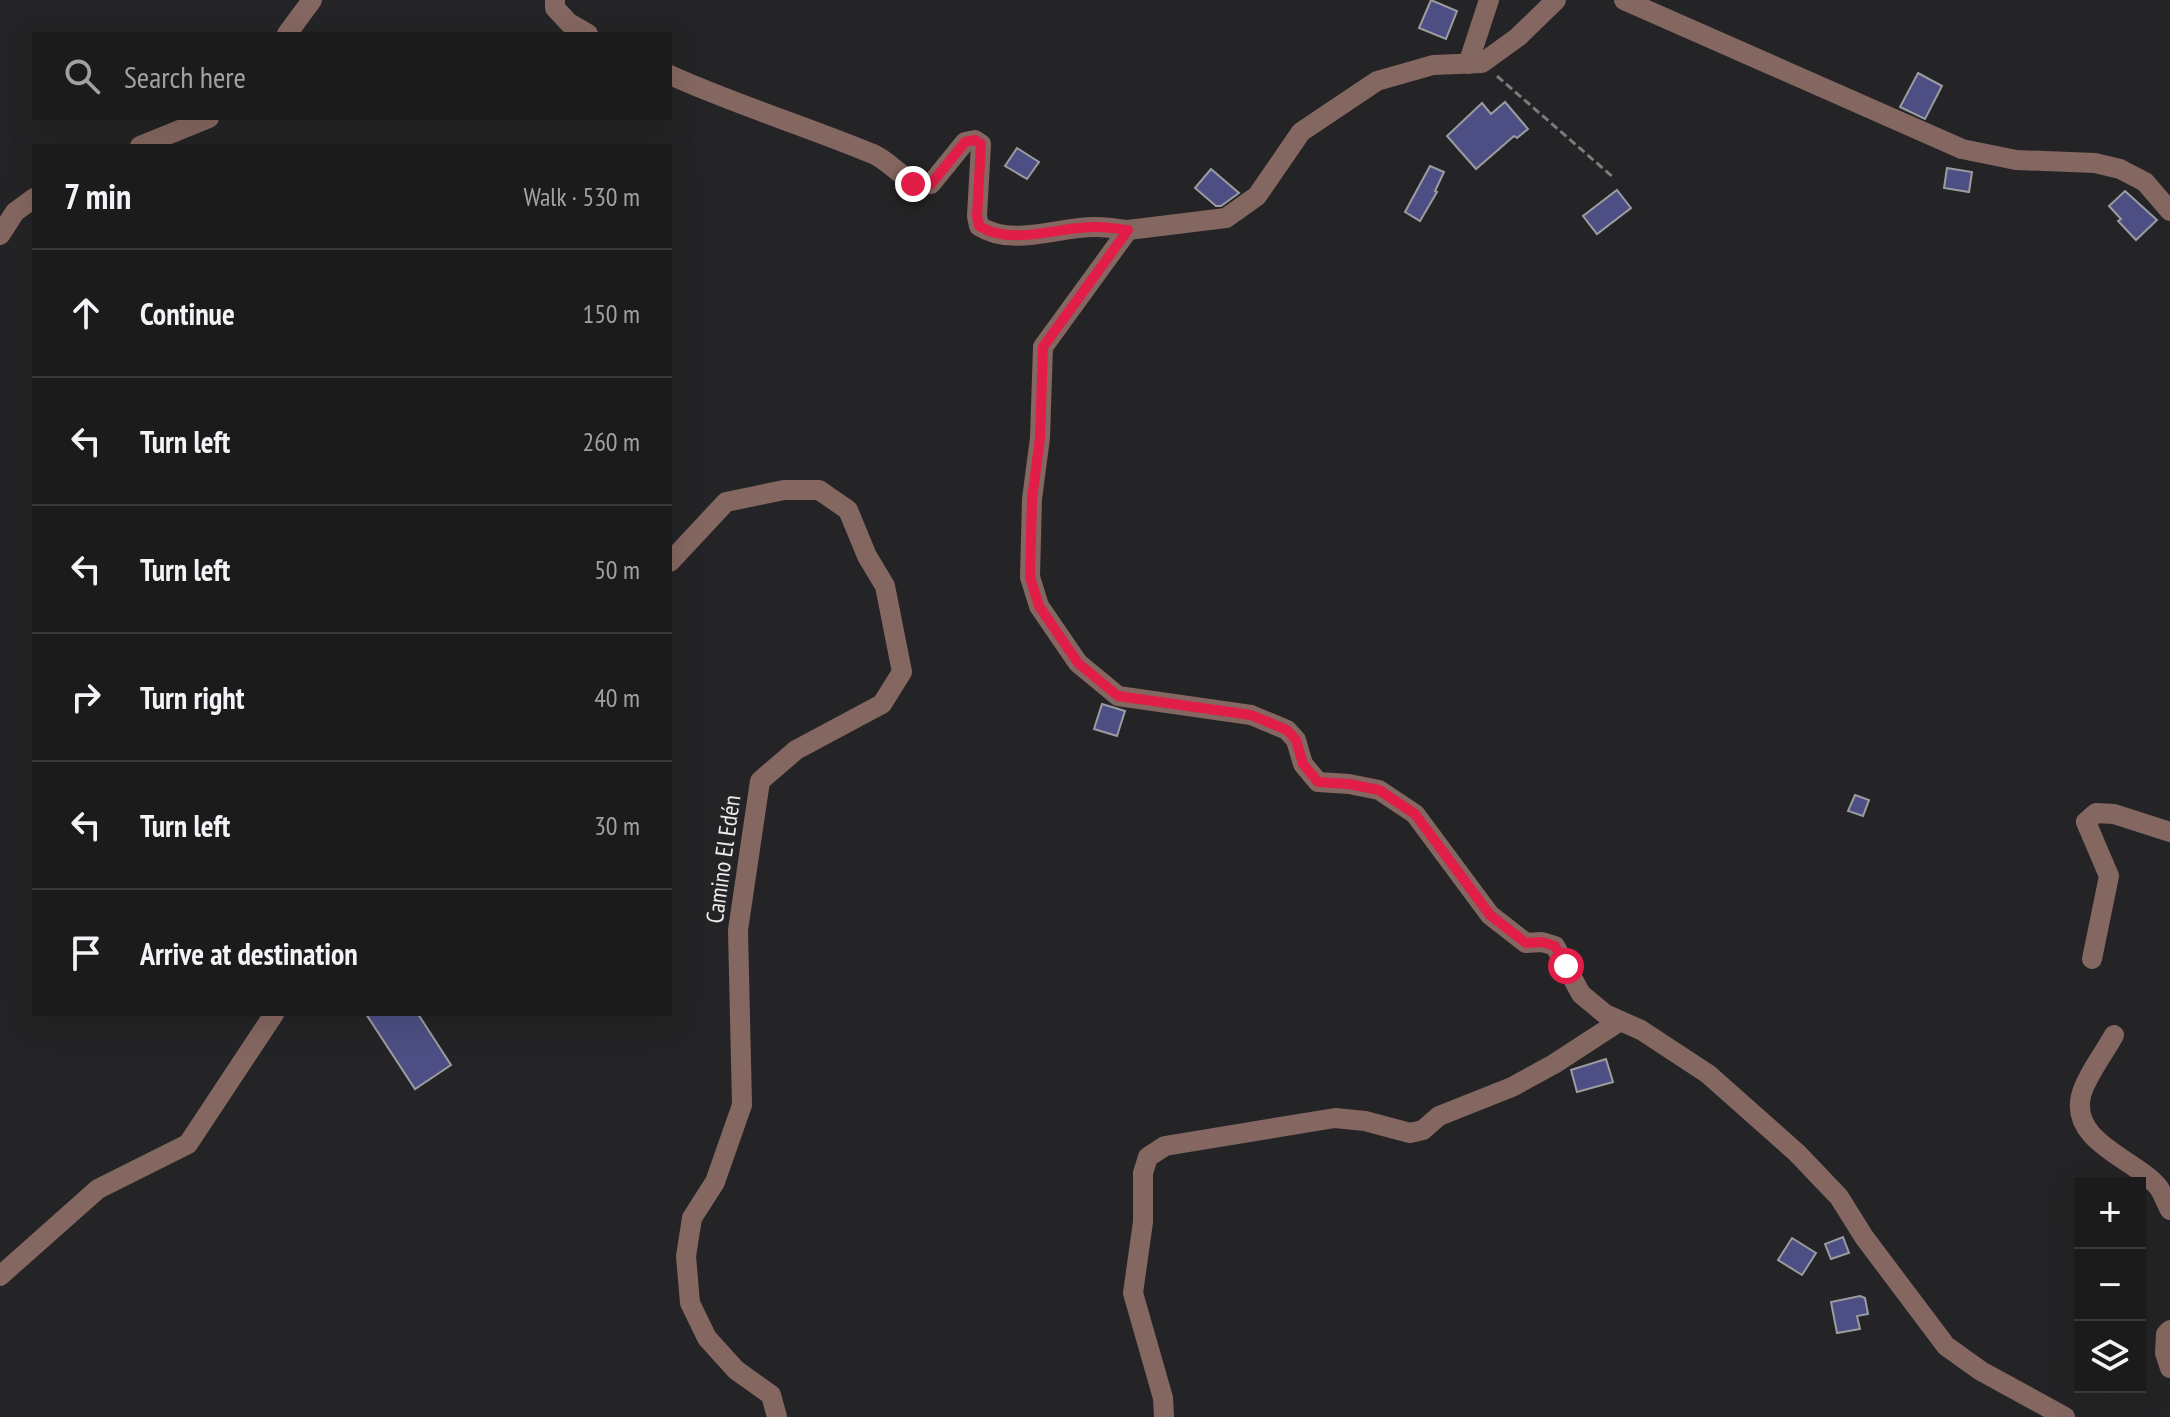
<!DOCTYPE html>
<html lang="en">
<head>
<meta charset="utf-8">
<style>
	:root { --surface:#1b1b1c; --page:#242425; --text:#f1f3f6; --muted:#a0a1a3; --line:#39393b }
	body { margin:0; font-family:"PT Sans Narrow",sans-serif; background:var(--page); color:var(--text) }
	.controls { position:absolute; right:24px; bottom:24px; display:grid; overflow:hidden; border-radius:0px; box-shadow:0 8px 32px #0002 }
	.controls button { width:72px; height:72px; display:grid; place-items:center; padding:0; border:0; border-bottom:2px solid var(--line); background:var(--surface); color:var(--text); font:40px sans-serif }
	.stop { position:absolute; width:24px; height:24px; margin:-18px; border:6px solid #e11d48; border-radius:50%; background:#fff }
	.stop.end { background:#e11d48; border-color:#fff; box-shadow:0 2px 8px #0008 }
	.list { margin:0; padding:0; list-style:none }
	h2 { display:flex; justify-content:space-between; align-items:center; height:104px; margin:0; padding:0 32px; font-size:34px }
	h2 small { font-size:26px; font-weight:400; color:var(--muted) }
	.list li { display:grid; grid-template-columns:52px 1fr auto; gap:24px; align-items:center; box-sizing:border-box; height:128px; padding:0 32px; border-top:2px solid var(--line) }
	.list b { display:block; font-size:30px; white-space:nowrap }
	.list em { font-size:26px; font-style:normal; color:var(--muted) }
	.icon { flex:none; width:44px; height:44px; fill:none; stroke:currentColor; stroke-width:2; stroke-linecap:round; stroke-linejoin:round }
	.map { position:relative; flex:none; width:2170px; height:1417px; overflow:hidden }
	.search { position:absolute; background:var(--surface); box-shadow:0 8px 32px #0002; left:32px; top:32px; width:640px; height:88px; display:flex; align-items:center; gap:20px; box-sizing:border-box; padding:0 28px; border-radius:0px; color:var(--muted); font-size:30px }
	.panel { position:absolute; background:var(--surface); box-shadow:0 8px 32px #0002; left:32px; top:144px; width:640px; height:872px; border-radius:0px }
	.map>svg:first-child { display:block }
	.building { fill:#4d4f84; stroke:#9b9c9f; stroke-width:2 }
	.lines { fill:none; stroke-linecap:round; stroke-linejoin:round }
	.path { stroke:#7b7b7d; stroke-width:3; stroke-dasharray:8 4; stroke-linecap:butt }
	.minor { stroke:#846760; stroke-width:20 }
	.route { stroke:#e11d48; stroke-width:10 }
	.labels { text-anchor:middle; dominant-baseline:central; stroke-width:8; stroke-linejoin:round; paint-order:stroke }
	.street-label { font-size:24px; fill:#ebebed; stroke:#242426 }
</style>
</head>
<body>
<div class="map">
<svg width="2170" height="1417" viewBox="0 0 2170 1417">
	<rect width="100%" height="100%" fill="#242426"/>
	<g class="building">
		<polygon points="1431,0 1457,11 1446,39 1419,28"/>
		<polygon points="1918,73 1942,86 1925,119 1900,107"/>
		<polygon points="1505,102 1528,129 1517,138 1514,136 1476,169 1447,136 1482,103 1491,114"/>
		<polygon points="1017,148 1039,162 1027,179 1005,166"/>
		<polygon points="1430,166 1444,172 1435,191 1437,192 1420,221 1405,212"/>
		<polygon points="1947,168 1972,172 1969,192 1944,188"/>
		<polygon points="1211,169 1239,193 1221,206 1216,206 1195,188"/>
		<polygon points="1617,190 1631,208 1597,234 1583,216"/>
		<polygon points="2125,191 2157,220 2136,240 2118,221 2121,219 2109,206"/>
		<polygon points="1102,704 1125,711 1117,736 1094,729"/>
		<polygon points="1855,795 1869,800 1863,816 1848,811"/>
		<polygon points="366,1014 418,1014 451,1065 415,1089"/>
		<polygon points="1606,1059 1613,1082 1577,1092 1571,1070"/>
		<polygon points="1843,1237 1849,1253 1831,1259 1825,1244"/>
		<polygon points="1792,1238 1816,1253 1802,1275 1778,1260"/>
		<polygon points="1860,1296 1865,1298 1868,1314 1857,1316 1860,1329 1837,1333 1831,1302"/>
	</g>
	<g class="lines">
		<polyline class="path" points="1497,76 1614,178"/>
		<g class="minor">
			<polyline points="555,0 555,8 569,23 588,34"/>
			<polyline points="1556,0 1518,37 1482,63 1433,65 1377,81 1301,132 1257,196 1226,218 1128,230 1043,347 1040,438 1032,499 1030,577 1039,606 1078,663 1118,696 1251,715 1287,730 1296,740 1303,764 1318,782 1349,784 1379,790 1415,814 1490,915 1526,943 1542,942 1555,946 1581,994 1605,1014 1641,1030 1708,1074 1797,1153 1839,1197 1864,1237 1946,1346 1981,1371 2065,1417"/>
			<polyline points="1624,0 1962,149 2016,160 2095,163 2120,169 2145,182 2170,211"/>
			<polyline points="287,34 312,0"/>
			<polyline points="1468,64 1489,0"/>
			<path d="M670,75C736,105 806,126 873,154C894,163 907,188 931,184L965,142L975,140L981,144L977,216L979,226C1013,248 1059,226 1097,227C1107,227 1118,229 1128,230"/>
			<polyline points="140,146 209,118"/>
			<polyline points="0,235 15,212 34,198"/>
			<polyline points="670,562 726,502 784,490 819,490 848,510 867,556 885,586 902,672 882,704 796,750 760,781 738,930 742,1105 715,1182 692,1218 686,1256 690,1303 707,1338 736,1370 771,1395 777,1417"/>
			<polyline points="2092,959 2109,876 2086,822 2096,813 2114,814 2170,832"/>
			<path d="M2114,1035C2105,1052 2085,1078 2081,1096C2070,1143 2138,1160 2159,1188C2163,1194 2166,1203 2170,1210"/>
			<polyline points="0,1276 98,1189 188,1144 274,1014"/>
			<polyline points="2170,1330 2166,1334 2165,1353 2170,1368"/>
			<polyline points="1164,1417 1163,1398 1133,1293 1143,1222 1143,1173 1148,1157 1165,1146 1335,1118 1365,1121 1410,1133 1423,1130 1439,1116 1512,1087 1554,1064 1620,1021"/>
		</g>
	</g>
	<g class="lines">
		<path class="route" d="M913,184L921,186L931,184L965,142L975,140L981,144L977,216L979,226C1013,247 1059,226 1097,227C1107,227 1118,229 1128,230L1043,347L1040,438L1032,499L1030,577L1039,606L1078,663L1118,696L1251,715L1287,730L1296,740L1303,764L1318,782L1349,784L1379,790L1415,814L1490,915L1526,943L1542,942L1555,946L1566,966"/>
	</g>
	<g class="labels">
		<g class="street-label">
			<text transform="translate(723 859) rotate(-82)">Camino El Edén</text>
		</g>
	</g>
</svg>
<div class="controls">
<button>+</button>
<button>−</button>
<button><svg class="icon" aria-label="layers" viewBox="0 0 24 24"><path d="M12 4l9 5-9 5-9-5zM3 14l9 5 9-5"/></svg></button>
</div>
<div class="stop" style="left:1566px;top:966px"></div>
<div class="stop end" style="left:913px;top:184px"></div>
<div class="search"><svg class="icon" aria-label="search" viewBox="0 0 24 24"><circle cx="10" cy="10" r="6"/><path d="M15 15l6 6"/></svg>Search here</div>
<section class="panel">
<h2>7 min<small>Walk · 530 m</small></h2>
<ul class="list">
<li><svg class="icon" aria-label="ahead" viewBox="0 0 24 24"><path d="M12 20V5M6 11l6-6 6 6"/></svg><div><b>Continue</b></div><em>150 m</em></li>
<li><svg class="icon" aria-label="left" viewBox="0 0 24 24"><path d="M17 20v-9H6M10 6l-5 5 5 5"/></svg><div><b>Turn left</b></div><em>260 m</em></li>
<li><svg class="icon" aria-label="left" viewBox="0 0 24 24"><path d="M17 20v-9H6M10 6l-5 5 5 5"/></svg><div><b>Turn left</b></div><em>50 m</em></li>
<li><svg class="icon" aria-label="right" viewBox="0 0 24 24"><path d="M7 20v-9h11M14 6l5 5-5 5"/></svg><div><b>Turn right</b></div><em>40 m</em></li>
<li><svg class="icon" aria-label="left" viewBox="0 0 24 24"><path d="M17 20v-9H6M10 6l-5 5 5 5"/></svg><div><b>Turn left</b></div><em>30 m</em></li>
<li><svg class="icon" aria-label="arrive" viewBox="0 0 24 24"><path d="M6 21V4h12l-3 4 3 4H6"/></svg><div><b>Arrive at destination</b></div></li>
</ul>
</section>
</div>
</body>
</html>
